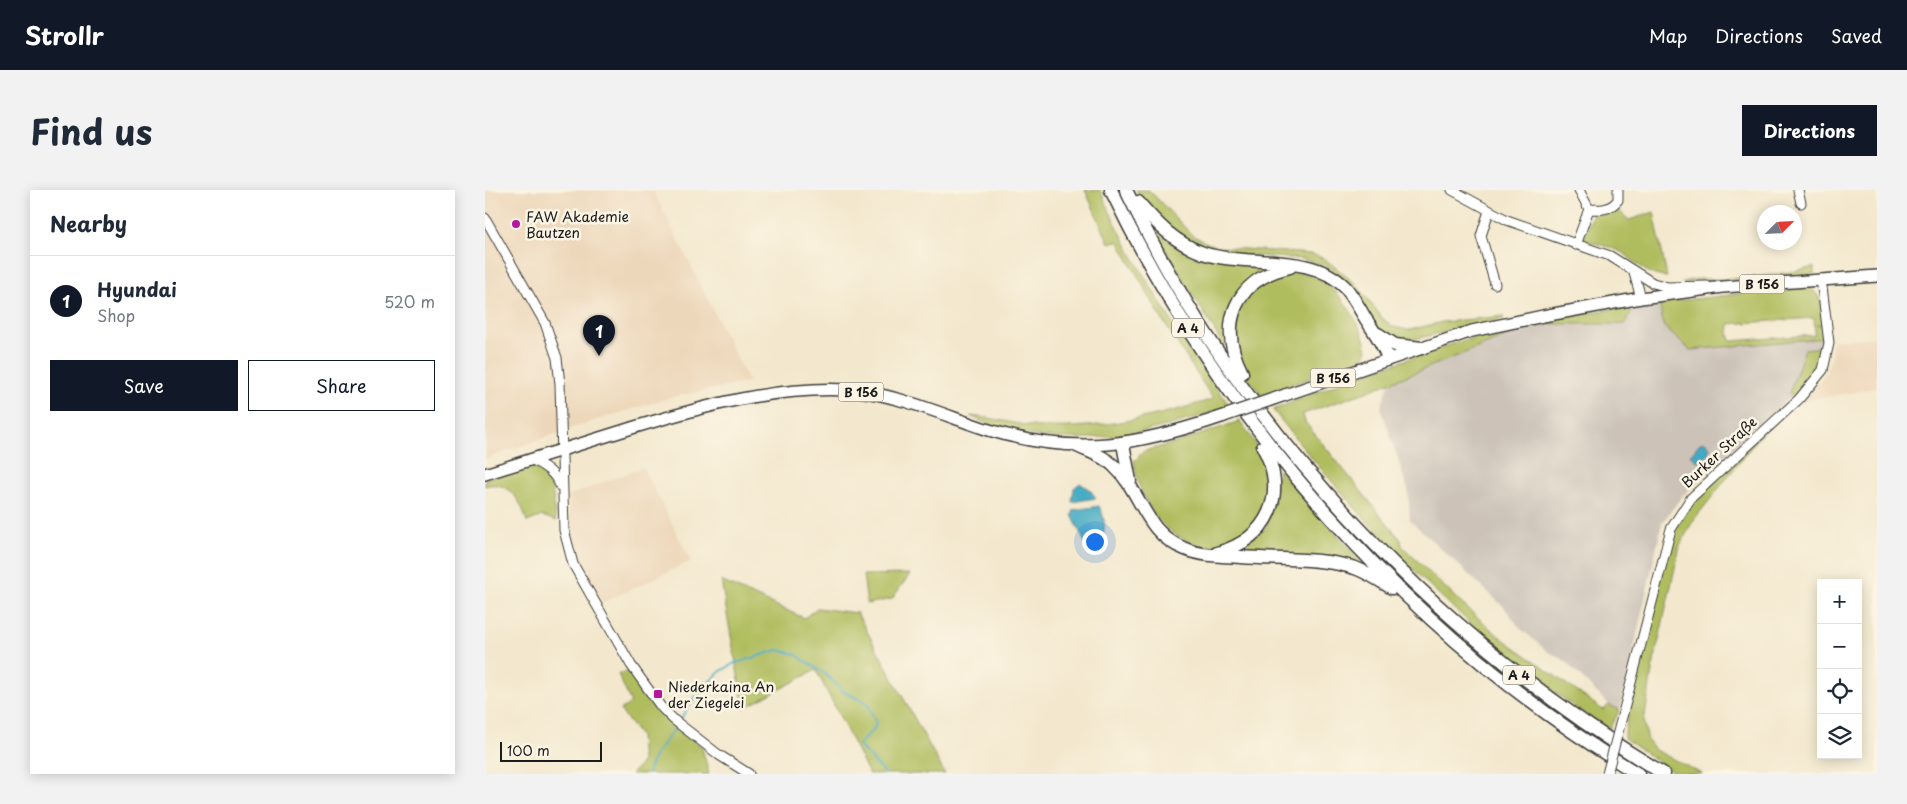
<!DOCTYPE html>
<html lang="en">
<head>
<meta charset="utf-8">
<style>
	:root { --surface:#fff; --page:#f2f2f3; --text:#1f2937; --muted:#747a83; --line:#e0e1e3; --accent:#111827 }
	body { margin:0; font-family:"Playpen Sans",sans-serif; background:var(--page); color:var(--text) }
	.controls { position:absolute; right:15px; bottom:15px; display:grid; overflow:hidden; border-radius:0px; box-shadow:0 2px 12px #0003 }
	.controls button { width:45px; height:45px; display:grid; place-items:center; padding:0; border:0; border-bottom:1px solid var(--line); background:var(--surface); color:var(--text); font:25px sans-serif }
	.compass { position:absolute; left:1272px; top:15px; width:45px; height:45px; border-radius:50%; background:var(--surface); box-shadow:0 2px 12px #0003; rotate:66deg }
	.scale { position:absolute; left:15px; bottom:12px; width:102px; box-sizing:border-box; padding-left:5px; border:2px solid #1c1c1c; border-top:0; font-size:14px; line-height:18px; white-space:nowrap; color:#1c1c1c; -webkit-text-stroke:4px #fcf5e5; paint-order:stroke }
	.you { position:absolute; left:609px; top:351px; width:18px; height:18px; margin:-12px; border:4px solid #fff; border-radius:50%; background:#1a73e8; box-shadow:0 0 0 8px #1a73e833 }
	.badge { display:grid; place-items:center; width:32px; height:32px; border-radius:50%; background:var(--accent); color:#fff; font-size:16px; font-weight:700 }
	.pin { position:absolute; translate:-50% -41px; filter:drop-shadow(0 1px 2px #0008) }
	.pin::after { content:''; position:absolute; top:26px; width:18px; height:15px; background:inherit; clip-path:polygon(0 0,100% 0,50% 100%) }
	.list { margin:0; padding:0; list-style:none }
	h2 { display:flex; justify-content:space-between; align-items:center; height:65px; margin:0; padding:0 20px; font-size:21px }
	h2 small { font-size:16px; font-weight:400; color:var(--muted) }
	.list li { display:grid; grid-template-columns:32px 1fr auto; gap:15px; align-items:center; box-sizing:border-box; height:90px; padding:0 20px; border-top:1px solid var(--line) }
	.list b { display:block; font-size:19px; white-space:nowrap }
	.list p { margin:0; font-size:16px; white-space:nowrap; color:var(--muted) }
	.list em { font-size:16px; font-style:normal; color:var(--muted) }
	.actions { display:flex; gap:10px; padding:15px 20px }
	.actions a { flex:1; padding:11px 0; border:1px solid var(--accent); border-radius:0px; text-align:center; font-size:18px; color:var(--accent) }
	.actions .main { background:var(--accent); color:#fff }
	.icon { flex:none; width:28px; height:28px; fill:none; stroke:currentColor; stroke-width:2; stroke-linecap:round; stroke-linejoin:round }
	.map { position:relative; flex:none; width:1392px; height:584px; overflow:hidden; border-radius:0px }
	header { display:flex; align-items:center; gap:30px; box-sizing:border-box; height:70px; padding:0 25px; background:var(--accent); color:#fff }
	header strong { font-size:24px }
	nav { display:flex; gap:28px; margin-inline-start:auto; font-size:18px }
	.intro { display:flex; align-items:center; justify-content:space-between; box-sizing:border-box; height:120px; padding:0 30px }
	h1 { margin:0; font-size:35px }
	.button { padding:12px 22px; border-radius:0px; background:var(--accent); color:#fff; font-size:18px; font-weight:700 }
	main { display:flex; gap:30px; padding:0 30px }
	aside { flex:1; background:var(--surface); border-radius:0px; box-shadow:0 2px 12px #0003 }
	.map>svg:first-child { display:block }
	.built { fill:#edd7ba }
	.industrial { fill:#ccc2b8 }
	.green { fill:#b0bd5e; stroke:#666c3d; fill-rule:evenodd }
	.water { fill:#43aac3; stroke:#306370 }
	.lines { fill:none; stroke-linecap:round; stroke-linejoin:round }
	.stream { stroke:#43aac3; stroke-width:2 }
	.minor-casing { stroke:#3c3b37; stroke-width:11 }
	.major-casing { stroke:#3c3b37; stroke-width:14 }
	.highway-casing { stroke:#3c3b37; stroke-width:15 }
	.minor { stroke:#fff; stroke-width:9 }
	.major { stroke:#fff; stroke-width:11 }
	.highway { stroke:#fff; stroke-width:12 }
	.minor-bridge-casing { stroke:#3c3b37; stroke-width:11; stroke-linecap:butt }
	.major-bridge-casing { stroke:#3c3b37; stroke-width:14; stroke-linecap:butt }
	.minor-bridge { stroke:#fff; stroke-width:9 }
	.major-bridge { stroke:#fff; stroke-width:11 }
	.poi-dot { fill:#b5179e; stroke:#fcf5e5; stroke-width:2 }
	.labels { text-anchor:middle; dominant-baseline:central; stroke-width:5; stroke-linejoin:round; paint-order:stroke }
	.shield { fill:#fcf5e5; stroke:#5f5d58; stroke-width:1 }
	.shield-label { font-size:12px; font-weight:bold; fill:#1c1c1c }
	.poi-label { font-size:14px; fill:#1c1c1c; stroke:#fcf5e5; text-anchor:start }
	.street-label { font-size:14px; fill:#1c1c1c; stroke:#fcf5e5 }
</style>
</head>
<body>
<header>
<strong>Strollr</strong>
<nav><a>Map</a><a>Directions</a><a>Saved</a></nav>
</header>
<div class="intro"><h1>Find us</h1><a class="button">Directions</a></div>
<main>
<aside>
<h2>Nearby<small></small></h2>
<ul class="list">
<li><span class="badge">1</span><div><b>Hyundai</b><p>Shop</p></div><em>520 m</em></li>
</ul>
<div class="actions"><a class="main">Save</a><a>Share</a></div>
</aside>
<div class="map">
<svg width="1392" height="584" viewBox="0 0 1392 584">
	<rect width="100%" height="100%" fill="#fcf5e5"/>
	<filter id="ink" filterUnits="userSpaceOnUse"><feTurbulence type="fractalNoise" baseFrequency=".02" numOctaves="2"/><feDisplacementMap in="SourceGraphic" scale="10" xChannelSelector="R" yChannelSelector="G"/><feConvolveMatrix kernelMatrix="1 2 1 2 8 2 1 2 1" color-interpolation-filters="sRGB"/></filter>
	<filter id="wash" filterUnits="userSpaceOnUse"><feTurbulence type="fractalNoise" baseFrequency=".0096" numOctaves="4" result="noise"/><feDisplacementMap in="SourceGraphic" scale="20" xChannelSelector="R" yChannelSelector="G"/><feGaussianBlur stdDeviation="1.12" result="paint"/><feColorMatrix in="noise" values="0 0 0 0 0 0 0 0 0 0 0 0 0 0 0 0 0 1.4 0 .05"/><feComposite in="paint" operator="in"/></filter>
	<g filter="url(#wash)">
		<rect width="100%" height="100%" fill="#f3e8cd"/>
		<g class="built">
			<polygon points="0,0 168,0 264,192 187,207 96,235 0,269"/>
			<polygon points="1392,147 1392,198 1317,211 1341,183 1346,168 1348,150"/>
			<polygon points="158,277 206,371 117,413 89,363 85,346 83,306"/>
		</g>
		<polygon class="industrial" points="1174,113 1179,137 1205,160 1341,148 1338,169 1323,195 1313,200 1197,306 1177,333 1135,520 1124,515 1079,470 1062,461 1035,438 1019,417 925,330 923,300 896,217 905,192 942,176 1037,140 1063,134 1139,134 1147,121"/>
		<g class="green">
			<path d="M600,0H615C649,77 696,148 745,216C664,246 567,266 485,226C511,227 535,237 561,237C617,239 675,226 728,209L678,131L633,51L624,53Z"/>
			<polygon points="651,0 664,0 707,45 720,52 733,57 827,64 840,69 871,94 899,130 909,137 924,140 957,132 1019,126 1018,129 917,152 894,140 850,82 839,75 817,69 734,63 695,48 655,8"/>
			<path d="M1132,19L1144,30L1169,22L1182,87C1160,87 1150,68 1132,60C1121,55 1109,54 1098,49L1108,24Z"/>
			<polygon points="668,39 687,52 790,74 762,93 740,158"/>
			<path d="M1329,77V84L1197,93C1211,86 1227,90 1243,89C1272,87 1301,84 1329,77Z"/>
			<path d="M805,82C813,82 821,83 829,86C854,97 878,135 882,161L878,168L869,173L776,205L760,183L752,166V117L773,92Z"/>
			<path d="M1322,96C1337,104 1337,117 1340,133L1331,135H1340L1341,148L1205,160L1179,137L1174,113ZM1329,128L1330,145L1246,151L1245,146H1243L1244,134Z"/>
			<path d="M1133,118L1143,117L1147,121L1139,134H1063L1037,140L884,201L818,224L820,232L916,350L917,356L976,413L1015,447L1118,520L1124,515L1135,520L1124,539C1096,523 1069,502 1044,482C946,406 864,316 788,220L864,189L976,151L1065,129Z"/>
			<polygon points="1337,157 1339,160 1335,179 1323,195 1307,206 1304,204 1320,159"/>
			<path d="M755,231C766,247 780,264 783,285C789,320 758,363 719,356C678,349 653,309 649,271L659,261L687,254Z"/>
			<polygon points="1278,242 1208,331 1195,355 1167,481 1159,532 1163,551 1170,560 1217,584 1191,584 1139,548 1143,526 1139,522 1186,340 1197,321"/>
			<path d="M49,276L58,279L57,284L67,298L71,331L57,326L42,332C37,312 23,289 0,296V289Z"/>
			<polygon points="793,279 883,379 886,377 892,386 747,361 781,338"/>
			<polygon points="425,384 407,409 382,414 378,385"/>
			<polygon points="236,391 319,428 332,418 372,423 460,584 384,584 331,480 259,518"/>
			<polygon points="143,481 164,513 186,533 217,557 224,584 146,584 157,573 155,546 135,520 146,513 133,484"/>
		</g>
		<g class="water">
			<polygon points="1220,252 1225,257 1221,267 1212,271 1205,265 1215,253"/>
			<polygon points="595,293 605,300 611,308 587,312 589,298"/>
			<path d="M614,316C621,328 621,342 615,354L610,357L601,355L587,325L589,320Z"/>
		</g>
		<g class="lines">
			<g class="stream">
				<polyline points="195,531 206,512 233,483 248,474 293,460 310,464 340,484 359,502 382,513 391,533 389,539 373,555 401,584"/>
				<polyline points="163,584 168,568 192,535"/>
			</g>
		</g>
	</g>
	<g filter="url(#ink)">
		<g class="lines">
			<defs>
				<g id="minor">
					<polyline points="967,0 1022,30 1125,66 1168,93 1183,97 1222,96"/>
					<polyline points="1313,0 1316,13"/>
					<path d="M1104,19C1116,20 1125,20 1133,10V0"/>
					<polyline points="1004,21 996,46 1010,94"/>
					<polyline points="0,28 60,133 72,168 75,194 79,340 88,374 146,475 176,517 189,530 234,565 264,584"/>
					<polyline points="1091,55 1104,19 1094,0"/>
					<polyline points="1149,83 1156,108"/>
					<path d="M46,269C61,277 69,282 76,297"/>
					<polyline points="1138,523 1186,339 1206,308 1314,209 1338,180 1344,153 1336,89"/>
				</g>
				<g id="major">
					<polyline points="800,205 987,141 1058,126 1156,108 1238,97 1392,86"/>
					<path d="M0,284C50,268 100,253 150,237C220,216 290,196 364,200C412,204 458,225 504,240C592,267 654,255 739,226"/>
				</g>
				<g id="highway">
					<path d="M626,0C739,236 929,449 1153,584"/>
					<path d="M641,0C754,240 953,448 1179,584"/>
					<path d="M653,12C672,34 690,53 718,63C762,78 825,61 860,97C868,106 873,116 879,126C888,141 898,152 903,169"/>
					<polyline points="893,144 910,155 937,158"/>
					<path d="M757,183C732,134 750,89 805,77"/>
					<polyline points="638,254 645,291"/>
					<path d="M592,256C605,262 619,266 629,276C658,303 658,342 700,359C717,366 738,366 756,367C793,370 835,367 870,378C884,383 895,391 907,398"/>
					<path d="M732,363C783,350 804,303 778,257"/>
				</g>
			</defs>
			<use href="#minor" class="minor-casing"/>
			<use href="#major" class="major-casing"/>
			<use href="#highway" class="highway-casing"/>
			<use href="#minor" class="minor"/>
			<use href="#major" class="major"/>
			<use href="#highway" class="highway"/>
			<defs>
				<polyline id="minor-bridge" points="1122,584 1138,523"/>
				<polyline id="major-bridge" points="739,226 800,205"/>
			</defs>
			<use href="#minor-bridge" class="minor-bridge-casing"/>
			<use href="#major-bridge" class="major-bridge-casing"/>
			<use href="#minor-bridge" class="minor-bridge"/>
			<use href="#major-bridge" class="major-bridge"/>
		</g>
	</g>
	<g class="poi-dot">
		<circle cx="31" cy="34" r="5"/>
		<rect x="168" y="499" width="10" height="10" rx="2.5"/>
	</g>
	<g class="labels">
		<g class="shield">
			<rect x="1254.5" y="84.5" width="45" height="19" rx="4"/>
			<rect x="687" y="128.5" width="32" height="19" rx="4"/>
			<rect x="825.5" y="178.5" width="45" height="19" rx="4"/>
			<rect x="353.5" y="192.5" width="45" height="19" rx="4"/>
			<rect x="1018" y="475.5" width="32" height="19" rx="4"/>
		</g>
		<g class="shield-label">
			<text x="1277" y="94">B 156</text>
			<text x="703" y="138">A 4</text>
			<text x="848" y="188">B 156</text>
			<text x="376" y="202">B 156</text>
			<text x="1034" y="485">A 4</text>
		</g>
		<g class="poi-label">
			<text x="41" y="26">FAW Akademie<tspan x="41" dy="16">Bautzen</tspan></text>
			<text x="183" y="496">Niederkaina An<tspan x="183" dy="16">der Ziegelei</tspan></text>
		</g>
		<g class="street-label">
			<text transform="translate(1234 262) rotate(-43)">Burker Straße</text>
		</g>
	</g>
</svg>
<div class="controls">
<button>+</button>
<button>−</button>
<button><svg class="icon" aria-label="locate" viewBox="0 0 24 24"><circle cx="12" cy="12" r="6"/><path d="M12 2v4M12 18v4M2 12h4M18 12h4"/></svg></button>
<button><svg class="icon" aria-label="layers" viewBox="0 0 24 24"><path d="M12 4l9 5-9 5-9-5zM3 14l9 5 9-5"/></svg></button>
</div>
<svg class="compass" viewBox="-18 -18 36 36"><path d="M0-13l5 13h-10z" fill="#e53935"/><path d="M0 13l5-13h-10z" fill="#747a83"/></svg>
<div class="scale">100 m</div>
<div class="you"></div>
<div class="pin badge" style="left:114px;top:166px">1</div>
</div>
</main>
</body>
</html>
